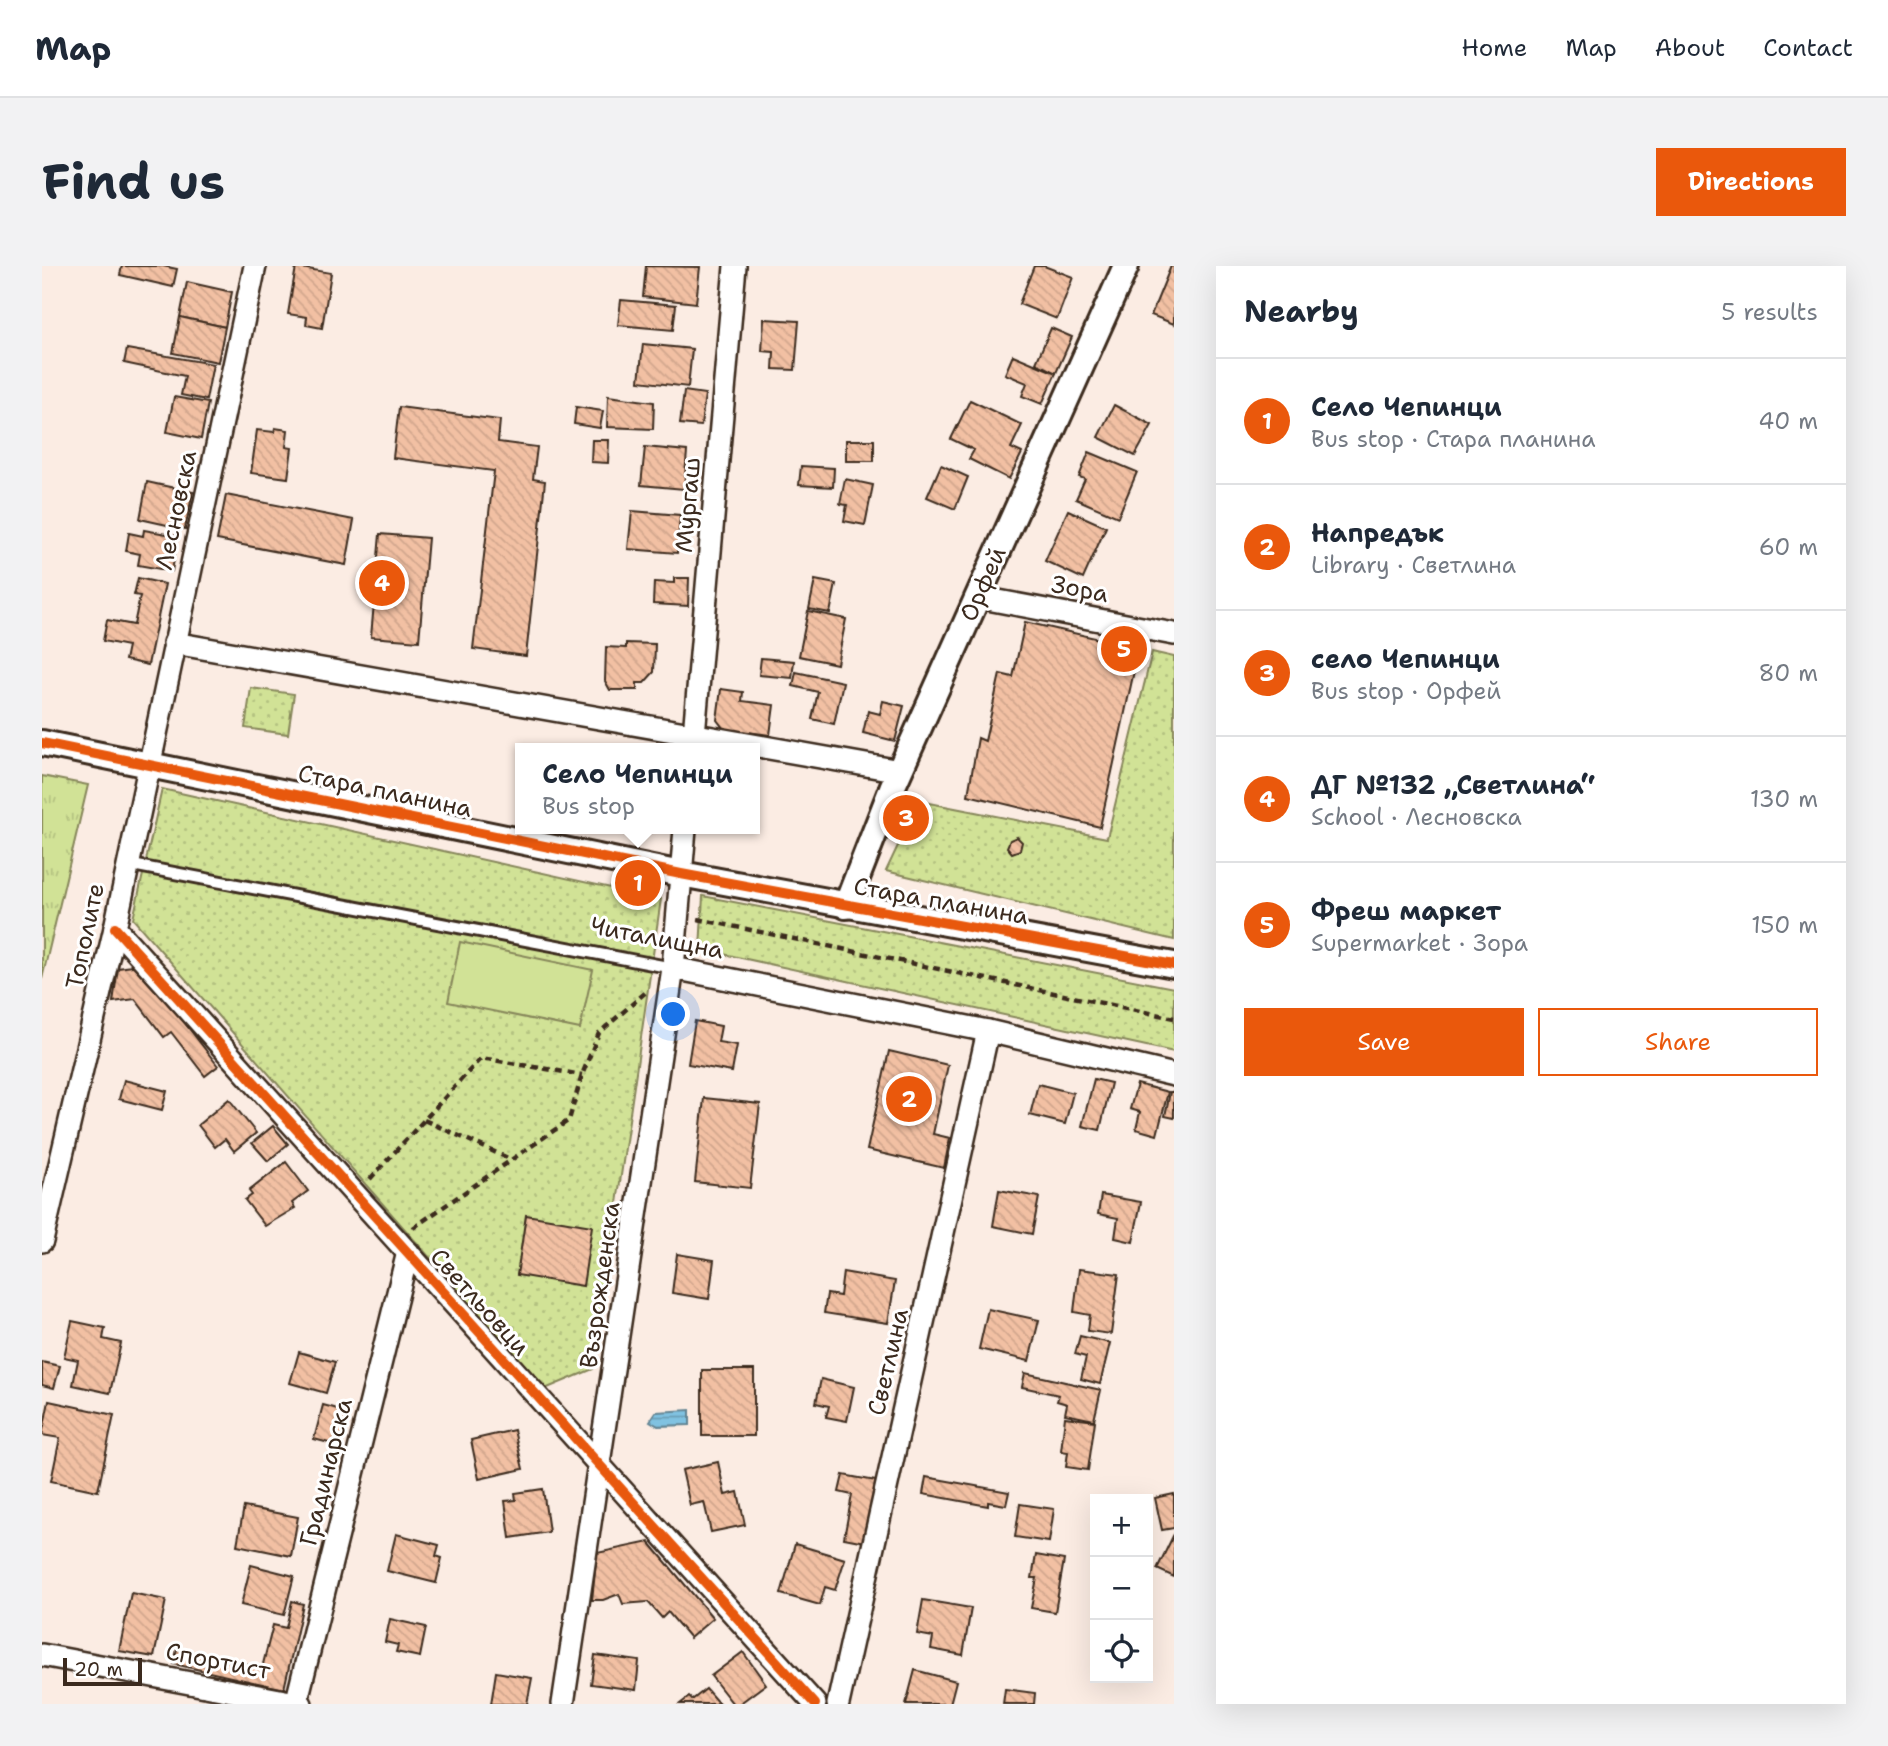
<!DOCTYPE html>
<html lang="en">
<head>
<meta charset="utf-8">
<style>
	:root { --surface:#fff; --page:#f2f2f3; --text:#1f2937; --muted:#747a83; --line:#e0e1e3; --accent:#ea580c }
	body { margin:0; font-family:"Shantell Sans",sans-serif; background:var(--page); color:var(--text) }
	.controls { position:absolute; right:21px; bottom:21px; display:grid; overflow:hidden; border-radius:0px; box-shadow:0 7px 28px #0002 }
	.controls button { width:63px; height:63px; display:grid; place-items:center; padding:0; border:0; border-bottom:2px solid var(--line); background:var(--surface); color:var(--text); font:35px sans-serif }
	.scale { position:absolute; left:21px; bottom:18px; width:79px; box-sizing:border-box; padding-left:7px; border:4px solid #3b2a1e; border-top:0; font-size:19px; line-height:24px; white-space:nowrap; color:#3b2a1e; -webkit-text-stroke:5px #fff; paint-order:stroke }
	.you { position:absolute; left:632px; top:749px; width:24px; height:24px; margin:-18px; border:5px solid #fff; border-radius:50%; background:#1a73e8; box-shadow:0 0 0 10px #1a73e833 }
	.badge { display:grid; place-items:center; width:46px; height:46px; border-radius:50%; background:var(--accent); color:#fff; font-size:23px; font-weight:700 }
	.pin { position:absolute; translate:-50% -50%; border:4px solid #fff; box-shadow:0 2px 7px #0006 }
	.popup { position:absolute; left:473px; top:477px; width:245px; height:91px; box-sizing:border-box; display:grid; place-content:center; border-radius:0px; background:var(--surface); filter:drop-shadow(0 2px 5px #0005); font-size:23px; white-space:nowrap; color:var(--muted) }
	.popup b { font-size:26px; color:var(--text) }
	.popup::after { content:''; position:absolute; left:50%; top:100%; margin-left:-14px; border:14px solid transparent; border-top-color:var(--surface) }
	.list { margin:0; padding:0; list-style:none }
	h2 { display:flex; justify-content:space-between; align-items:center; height:91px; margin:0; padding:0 28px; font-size:30px }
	h2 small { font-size:23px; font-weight:400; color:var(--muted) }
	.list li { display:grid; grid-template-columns:46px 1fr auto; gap:21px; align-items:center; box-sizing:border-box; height:126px; padding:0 28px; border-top:2px solid var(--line) }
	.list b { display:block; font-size:26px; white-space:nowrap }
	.list p { margin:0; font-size:23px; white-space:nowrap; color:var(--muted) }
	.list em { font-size:23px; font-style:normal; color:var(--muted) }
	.actions { display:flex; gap:14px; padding:21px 28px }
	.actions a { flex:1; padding:16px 0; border:2px solid var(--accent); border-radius:0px; text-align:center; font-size:24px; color:var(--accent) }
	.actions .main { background:var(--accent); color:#fff }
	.icon { flex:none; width:38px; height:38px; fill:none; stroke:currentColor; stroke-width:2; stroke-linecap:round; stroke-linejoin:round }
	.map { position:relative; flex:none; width:1132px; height:1438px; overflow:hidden; border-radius:0px }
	header { display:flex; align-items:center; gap:42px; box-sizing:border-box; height:98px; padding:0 35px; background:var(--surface); border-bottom:2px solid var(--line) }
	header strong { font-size:33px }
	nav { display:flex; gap:38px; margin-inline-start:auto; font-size:24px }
	.intro { display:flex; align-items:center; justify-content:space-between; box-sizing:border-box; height:168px; padding:0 42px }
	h1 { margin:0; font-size:49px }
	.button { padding:18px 32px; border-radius:0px; background:var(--accent); color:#fff; font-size:24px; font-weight:700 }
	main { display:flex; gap:42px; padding:0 42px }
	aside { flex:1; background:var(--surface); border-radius:0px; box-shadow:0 7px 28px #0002 }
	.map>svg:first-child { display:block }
	.grass { fill:url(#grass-tufts); stroke:#86865a; stroke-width:2 }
	.park { fill:url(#park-dots); stroke:#86865a; stroke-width:2 }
	.garden { fill:#d1e296; stroke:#86865a; stroke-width:2 }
	.water { fill:url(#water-rules); stroke:#648593; stroke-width:2 }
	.building { fill:url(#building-back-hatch); stroke:#3b2a1e; stroke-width:2 }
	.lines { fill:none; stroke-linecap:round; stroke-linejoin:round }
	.service-casing { stroke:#3b2a1e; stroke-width:16 }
	.minor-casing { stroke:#3b2a1e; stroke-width:26 }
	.tertiary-casing { stroke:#3b2a1e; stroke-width:30 }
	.path { stroke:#3b2a1e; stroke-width:4.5; stroke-dasharray:7 5; stroke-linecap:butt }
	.service { stroke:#fff; stroke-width:10 }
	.minor { stroke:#fff; stroke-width:21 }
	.tertiary { stroke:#fff; stroke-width:24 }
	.cycleway-casing { stroke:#fff; stroke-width:15 }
	.cycleway { stroke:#e8590c; stroke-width:10 }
	.labels { text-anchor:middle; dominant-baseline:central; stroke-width:6; stroke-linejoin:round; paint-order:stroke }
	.street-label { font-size:24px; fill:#3b2a1e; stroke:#fff }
</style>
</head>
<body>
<header>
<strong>Map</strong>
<nav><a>Home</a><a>Map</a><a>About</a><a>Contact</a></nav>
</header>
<div class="intro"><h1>Find us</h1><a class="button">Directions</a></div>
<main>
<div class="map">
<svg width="1132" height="1438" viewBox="0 0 1132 1438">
	<defs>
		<pattern id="grass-tufts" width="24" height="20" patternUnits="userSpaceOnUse" patternTransform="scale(1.75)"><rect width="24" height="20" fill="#d1e296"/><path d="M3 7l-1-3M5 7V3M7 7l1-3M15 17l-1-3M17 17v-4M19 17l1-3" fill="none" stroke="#b4c281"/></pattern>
		<pattern id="park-dots" width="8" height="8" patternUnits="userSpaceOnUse" patternTransform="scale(1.75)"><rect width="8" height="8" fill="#d1e296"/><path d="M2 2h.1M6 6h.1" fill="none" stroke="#b4c281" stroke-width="1.8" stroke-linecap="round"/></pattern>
		<pattern id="water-rules" width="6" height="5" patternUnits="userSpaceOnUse" patternTransform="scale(1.75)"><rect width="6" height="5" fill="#80c2e1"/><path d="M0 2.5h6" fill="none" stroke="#6a9eb6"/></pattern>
		<pattern id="building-back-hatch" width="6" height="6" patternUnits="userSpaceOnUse" patternTransform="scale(1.75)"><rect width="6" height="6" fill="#f2c0a3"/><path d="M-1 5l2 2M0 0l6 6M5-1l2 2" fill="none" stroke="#d0a58c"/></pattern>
	</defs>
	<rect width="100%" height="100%" fill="#fbece3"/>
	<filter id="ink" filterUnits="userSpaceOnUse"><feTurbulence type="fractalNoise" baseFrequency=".0143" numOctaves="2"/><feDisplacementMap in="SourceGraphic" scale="14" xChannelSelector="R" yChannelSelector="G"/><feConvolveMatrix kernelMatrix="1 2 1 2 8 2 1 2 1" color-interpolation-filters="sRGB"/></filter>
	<g filter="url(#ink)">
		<polygon class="grass" points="0,510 46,519 0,713"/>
		<g class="park">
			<polygon points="1110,386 1132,391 1132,674 844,605 877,535 1065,572"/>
			<polygon points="209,422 252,428 246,468 203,462"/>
			<polygon points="120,523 619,633 551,1103 503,1123 91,653"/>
			<polygon points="661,630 1132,722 1132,786 658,683"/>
		</g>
		<polygon class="garden" points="418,676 551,704 538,763 406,736"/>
		<polygon class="water" points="648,1144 648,1159 616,1160 608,1155 614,1146"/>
		<g class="building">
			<polygon points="80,0 121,0 135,3 131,21 78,9"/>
			<polygon points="604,0 658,1 654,37 601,31"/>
			<polygon points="992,0 1002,0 1031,11 1015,53 977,38"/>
			<polygon points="1129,0 1132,0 1132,58 1109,49"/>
			<polygon points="254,1 289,7 280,62 264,59 265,51 246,48"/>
			<polygon points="145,16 190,26 183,61 138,51"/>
			<polygon points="579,34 634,39 631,64 576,59"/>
			<polygon points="138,51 183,61 176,96 131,87"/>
			<polygon points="722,53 757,55 753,104 731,103 732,86 720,85"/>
			<polygon points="1009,62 1030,71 1014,107 994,97"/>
			<polygon points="601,78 650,83 646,121 597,115"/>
			<polygon points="85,83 171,98 164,134 139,129 143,110 82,97"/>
			<polygon points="971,89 1014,107 1000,138 980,130 985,117 963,108"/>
			<polygon points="642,125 663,128 659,160 638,158"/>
			<polygon points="566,130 612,136 611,163 565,161"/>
			<polygon points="132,131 166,137 159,173 125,166"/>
			<polygon points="928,134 980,159 969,182 980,187 967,213 927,193 932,184 909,173"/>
			<polygon points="1072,139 1110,159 1093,190 1056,171"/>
			<polygon points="357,141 458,154 456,176 495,181 491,213 503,215 484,390 431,383 452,205 351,192"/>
			<polygon points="534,141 561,145 558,162 532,158"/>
			<polygon points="233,162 246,164 244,181 250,182 246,212 209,207 215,164 232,166"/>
			<polygon points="550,174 567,174 566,197 549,196"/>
			<rect x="804" y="174" width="28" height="21"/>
			<polygon points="603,181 645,185 642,223 599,219"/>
			<polygon points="1047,186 1095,206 1076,251 1034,233 1043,213 1037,211"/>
			<polygon points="899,199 926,211 913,243 885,231"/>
			<polygon points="759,200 792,202 791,221 757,219"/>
			<polygon points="803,213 831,219 823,259 802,255 805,239 798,238"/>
			<polygon points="105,216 151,226 143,263 98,253"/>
			<polygon points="184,229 312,254 304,299 175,274"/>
			<polygon points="1026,244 1064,261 1041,313 1003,295"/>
			<polygon points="590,245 638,249 635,287 586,283"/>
			<polygon points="102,264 136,270 130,305 96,299 98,288 84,285 87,267 101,270"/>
			<polygon points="338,268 386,272 377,375 329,371"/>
			<polygon points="96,312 123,318 106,399 83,394 86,380 61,375 65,354 92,359 98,330 92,329"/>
			<polygon points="632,312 647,312 646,340 611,338 612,316 632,317"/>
			<polygon points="773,314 794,318 788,347 767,343"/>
			<polygon points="766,345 804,353 795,398 757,390"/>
			<polygon points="983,356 1097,382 1058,561 926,529 936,472 943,475 958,408 971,411"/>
			<polygon points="584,377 613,378 612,406 602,417 595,417 595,424 568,424 563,415 564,381 584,382"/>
			<polygon points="719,392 752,395 750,412 717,409"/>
			<polygon points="754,406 801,416 792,458 770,453 776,426 751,420"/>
			<polygon points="679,423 701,426 700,435 732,439 728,469 682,463 675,454"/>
			<polygon points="841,435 862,440 853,475 821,467 826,445 838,448"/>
			<polygon points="975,571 980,576 978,584 970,587 965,581 968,574"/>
			<polygon points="98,699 176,800 163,810 129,766 122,771 93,733 71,736 76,702"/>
			<polygon points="653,755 679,760 676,776 695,779 690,806 646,798"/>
			<polygon points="847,785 906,799 891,868 908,872 902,902 825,884"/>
			<polygon points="1052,813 1069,817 1058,864 1040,860"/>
			<polygon points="82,814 125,825 120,844 77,833"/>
			<polygon points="996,818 1031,827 1023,858 988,849"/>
			<polygon points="1095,818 1126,826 1115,869 1094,863 1098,846 1088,843"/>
			<polygon points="1128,826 1132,826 1132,852 1123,850"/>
			<polygon points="662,832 718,838 708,922 653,916"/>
			<polygon points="187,833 214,867 192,885 183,873 173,881 156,859"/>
			<polygon points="231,860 246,878 226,895 210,877"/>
			<polygon points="244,896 266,925 250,937 253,942 223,960 203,934 210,929 207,925"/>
			<polygon points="957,924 997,931 990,968 951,960"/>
			<polygon points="1059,929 1099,936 1091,976 1073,972 1076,952 1056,948"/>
			<polygon points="484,949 550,960 541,1020 475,1009"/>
			<polygon points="635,988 672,994 667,1033 630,1027"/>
			<polygon points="1037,1003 1077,1008 1069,1068 1046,1065 1048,1049 1032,1046"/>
			<polygon points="801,1006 853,1015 846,1057 782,1047 785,1028 798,1030"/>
			<polygon points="946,1043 997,1054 987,1095 937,1083"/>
			<polygon points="30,1055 63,1062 61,1073 79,1077 68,1127 31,1119 36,1094 22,1091"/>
			<polygon points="1038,1070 1068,1077 1058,1118 1039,1113 1044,1091 1033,1088"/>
			<polygon points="257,1086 293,1096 284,1127 248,1117"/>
			<polygon points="0,1096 18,1100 12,1122 0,1119"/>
			<rect x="660" y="1104" width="52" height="66"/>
			<polygon points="983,1107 1059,1124 1052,1154 1023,1148 1025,1138 1015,1135 1017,1129 980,1121"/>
			<polygon points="779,1113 812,1121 805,1155 784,1151 787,1140 774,1137"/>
			<polygon points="7,1135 72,1149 56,1225 9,1215 18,1172 0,1169"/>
			<polygon points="281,1139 307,1146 298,1180 272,1173"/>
			<polygon points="1023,1151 1053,1155 1046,1204 1024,1201 1026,1186 1019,1185"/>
			<polygon points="472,1164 481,1203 437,1213 429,1174"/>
			<polygon points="676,1196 683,1229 696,1226 703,1259 669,1266 662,1236 648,1239 640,1204"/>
			<polygon points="801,1209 834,1215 823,1276 802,1272 810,1229 797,1226"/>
			<polygon points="884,1211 967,1226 964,1239 946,1236 946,1240 881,1228"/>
			<polygon points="501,1223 507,1266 468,1272 463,1235 474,1234 473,1227"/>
			<polygon points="1132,1228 1132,1262 1120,1264 1113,1232"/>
			<polygon points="978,1238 1012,1243 1007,1276 973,1271"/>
			<polygon points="202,1241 256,1251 249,1290 195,1279"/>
			<polygon points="354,1268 397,1279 394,1290 400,1292 394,1317 345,1305"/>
			<polygon points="1132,1268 1132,1311 1115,1303"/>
			<polygon points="607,1276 671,1352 648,1372 626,1346 620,1352 606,1336 581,1338 577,1328 561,1334 550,1334 555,1287"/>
			<polygon points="753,1278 803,1293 793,1324 783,1321 778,1339 739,1328"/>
			<polygon points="994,1289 1022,1294 1013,1346 989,1342 995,1312 990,1312"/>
			<polygon points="209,1299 252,1310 242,1349 199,1339"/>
			<polygon points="89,1327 124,1334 112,1391 77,1385"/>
			<polygon points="881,1334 929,1342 921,1389 889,1383 891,1371 875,1368"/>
			<polygon points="250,1335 261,1338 242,1423 132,1398 135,1383 220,1402 231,1359 244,1362"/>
			<polygon points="348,1353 384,1361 378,1391 354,1386 356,1379 343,1376"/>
			<polygon points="701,1386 724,1418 697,1438 691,1438 669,1410"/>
			<polygon points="553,1389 597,1395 594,1424 549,1418"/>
			<polygon points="873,1404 914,1415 908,1438 864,1438"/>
			<polygon points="454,1406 490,1412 485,1438 449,1438"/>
			<polygon points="664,1423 677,1438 638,1438 647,1431 650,1434"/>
			<polygon points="963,1423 993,1427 992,1438 961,1438"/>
		</g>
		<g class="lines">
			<defs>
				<polyline id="service" points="85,598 631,702"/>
				<g id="minor">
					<polyline points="935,331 1132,368"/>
					<polyline points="132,377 858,505"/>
					<polyline points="651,480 693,0"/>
					<polyline points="73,662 773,1438"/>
					<polyline points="631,702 946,765 1132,809"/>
					<polyline points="0,975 73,662 213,0"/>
					<polyline points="0,1389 259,1438"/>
					<polyline points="254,1438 366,986"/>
					<polyline points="521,1438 631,702 643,563"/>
					<polyline points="796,1438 946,765"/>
				</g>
				<g id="tertiary">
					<polyline points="0,477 639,608 1132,699"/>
					<polyline points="804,640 850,522 1084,0"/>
				</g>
			</defs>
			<use href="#service" class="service-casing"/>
			<use href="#minor" class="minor-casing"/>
			<use href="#tertiary" class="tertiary-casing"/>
			<g class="path">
				<polyline points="656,653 1132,752"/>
				<polyline points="382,854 468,893"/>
				<polyline points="328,913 439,792 540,809"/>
				<polyline points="371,962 527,854 540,809 557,767 604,726"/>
			</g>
			<use href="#service" class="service"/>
			<use href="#minor" class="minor"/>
			<use href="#tertiary" class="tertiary"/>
			<defs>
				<g id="cycleway">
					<polyline points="0,477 639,608 1132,699"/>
					<polyline points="73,662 773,1438"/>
				</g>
			</defs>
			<use href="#cycleway" class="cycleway-casing"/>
			<use href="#cycleway" class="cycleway"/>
		</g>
	</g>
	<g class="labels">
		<g class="street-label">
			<text transform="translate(646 239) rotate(-85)">Мургаш</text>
			<text transform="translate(134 244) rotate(-78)">Лесновска</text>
			<text transform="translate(941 318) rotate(-66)">Орфей</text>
			<text transform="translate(1038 323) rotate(11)">Зора</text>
			<text transform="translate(343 525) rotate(12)">Стара планина</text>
			<text transform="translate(899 635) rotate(10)">Стара планина</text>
			<text transform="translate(43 670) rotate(-78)">Тополите</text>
			<text transform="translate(615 672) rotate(11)">Читалищна</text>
			<text transform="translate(558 1019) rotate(-82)">Възрожденска</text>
			<text transform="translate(438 1036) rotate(48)">Светльовци</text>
			<text transform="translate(846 1096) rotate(-77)">Светлина</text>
			<text transform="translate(284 1206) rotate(-76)">Градинарска</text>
			<text transform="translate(176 1395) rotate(11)">Спортист</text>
		</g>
	</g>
</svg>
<div class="controls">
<button>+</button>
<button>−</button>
<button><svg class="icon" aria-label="locate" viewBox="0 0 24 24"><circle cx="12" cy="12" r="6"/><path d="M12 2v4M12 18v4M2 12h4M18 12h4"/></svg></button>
</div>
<div class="scale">20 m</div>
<div class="you"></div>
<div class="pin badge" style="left:596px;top:617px">1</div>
<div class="popup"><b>Село Чепинци</b>Bus stop</div>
<div class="pin badge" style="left:867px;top:833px">2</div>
<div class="pin badge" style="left:864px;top:552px">3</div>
<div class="pin badge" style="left:340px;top:317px">4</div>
<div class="pin badge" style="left:1082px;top:383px">5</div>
</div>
<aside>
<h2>Nearby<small>5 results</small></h2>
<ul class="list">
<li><span class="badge">1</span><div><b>Село Чепинци</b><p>Bus stop · Стара планина</p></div><em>40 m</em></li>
<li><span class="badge">2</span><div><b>Напредък</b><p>Library · Светлина</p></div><em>60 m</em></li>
<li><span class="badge">3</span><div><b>село Чепинци</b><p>Bus stop · Орфей</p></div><em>80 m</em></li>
<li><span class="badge">4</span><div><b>ДГ №132 „Светлина“</b><p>School · Лесновска</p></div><em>130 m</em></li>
<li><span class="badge">5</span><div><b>Фреш маркет</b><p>Supermarket · Зора</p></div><em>150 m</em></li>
</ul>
<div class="actions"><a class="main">Save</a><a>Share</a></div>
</aside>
</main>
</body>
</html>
